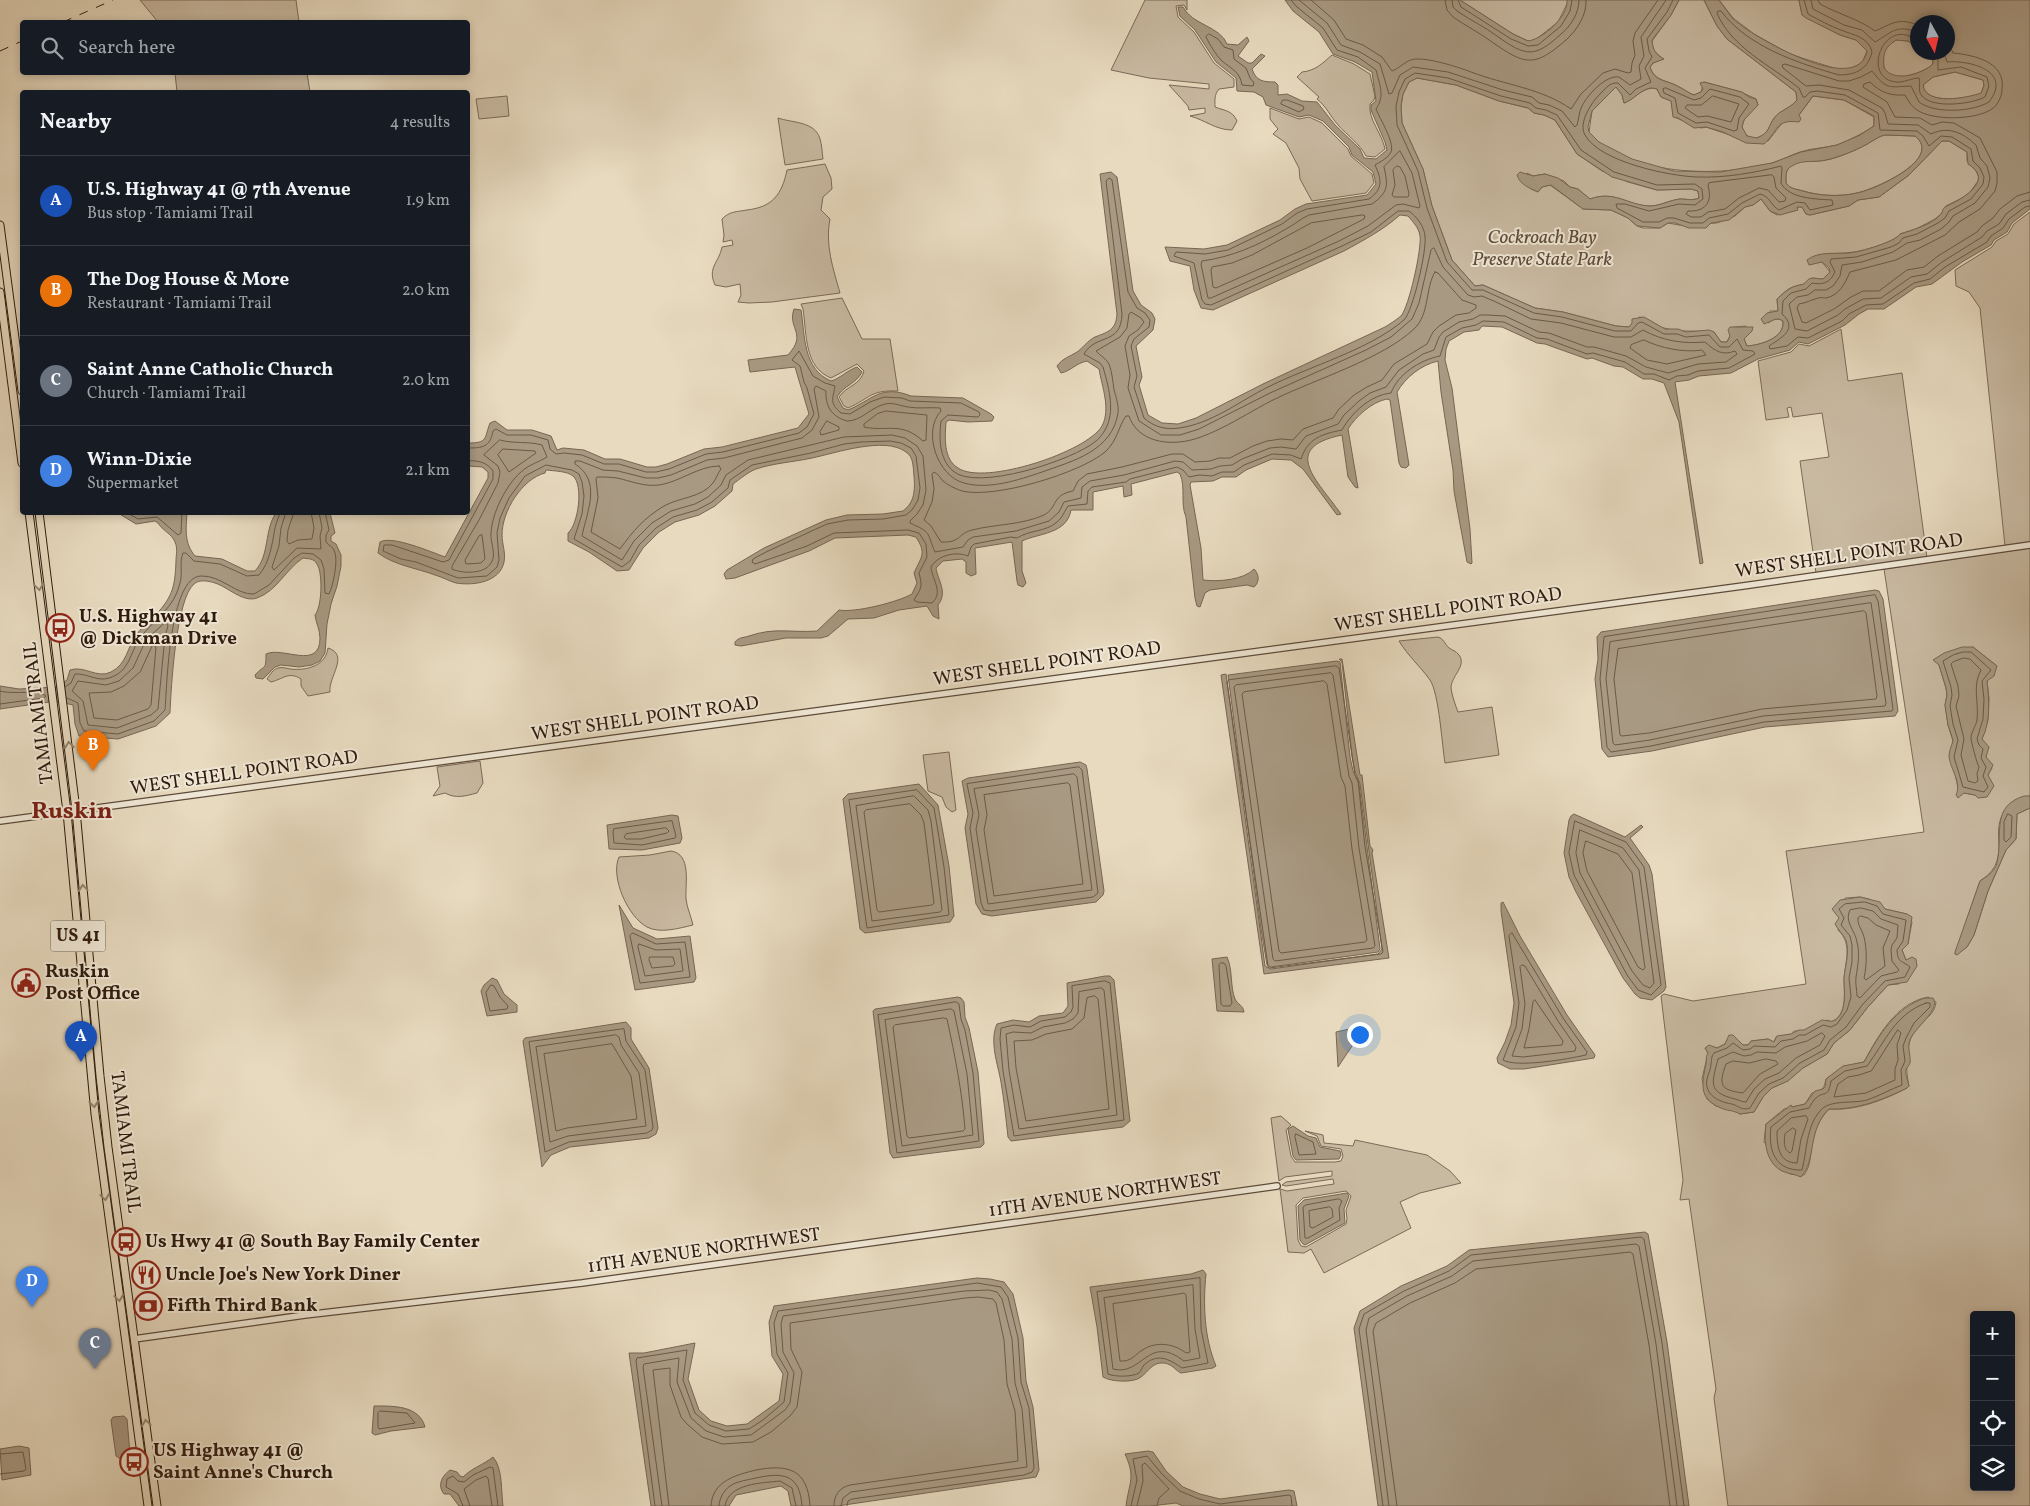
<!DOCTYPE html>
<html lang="en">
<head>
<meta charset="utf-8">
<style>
	:root { --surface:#171b24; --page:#242831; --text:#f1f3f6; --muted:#9ea1a6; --line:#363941; --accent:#c59692 }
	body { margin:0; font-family:Vollkorn,serif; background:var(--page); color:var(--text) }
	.controls { position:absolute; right:15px; bottom:15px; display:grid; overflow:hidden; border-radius:5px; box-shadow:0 2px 8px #0003 }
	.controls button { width:45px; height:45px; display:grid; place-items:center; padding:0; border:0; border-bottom:1px solid var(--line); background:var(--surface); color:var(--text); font:25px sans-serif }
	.compass { position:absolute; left:1910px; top:15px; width:45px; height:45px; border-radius:50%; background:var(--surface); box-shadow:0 2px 8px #0003; rotate:172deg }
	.you { position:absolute; left:1359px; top:1034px; width:18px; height:18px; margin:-12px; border:4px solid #fff; border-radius:50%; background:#1a73e8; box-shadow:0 0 0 8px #1a73e833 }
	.badge { display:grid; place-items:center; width:32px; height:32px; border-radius:50%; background:var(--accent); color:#fff; font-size:16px; font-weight:700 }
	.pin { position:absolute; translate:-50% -41px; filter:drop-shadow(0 1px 2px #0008) }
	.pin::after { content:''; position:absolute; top:26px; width:18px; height:15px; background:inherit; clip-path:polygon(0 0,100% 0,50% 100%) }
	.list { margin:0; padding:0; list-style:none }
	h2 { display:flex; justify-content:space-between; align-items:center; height:65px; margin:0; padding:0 20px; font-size:21px }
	h2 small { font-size:16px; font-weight:400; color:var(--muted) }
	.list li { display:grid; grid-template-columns:32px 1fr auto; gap:15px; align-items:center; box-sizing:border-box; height:90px; padding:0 20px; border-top:1px solid var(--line) }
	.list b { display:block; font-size:19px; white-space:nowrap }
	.list p { margin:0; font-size:16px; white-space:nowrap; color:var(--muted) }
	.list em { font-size:16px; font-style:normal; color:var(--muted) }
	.icon { flex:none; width:28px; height:28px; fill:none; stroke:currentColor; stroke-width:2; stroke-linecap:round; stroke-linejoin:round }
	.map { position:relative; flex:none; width:2030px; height:1506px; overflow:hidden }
	.search { position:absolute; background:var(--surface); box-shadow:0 2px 8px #0003; left:20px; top:20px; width:450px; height:55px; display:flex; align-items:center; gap:12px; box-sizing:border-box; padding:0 18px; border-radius:5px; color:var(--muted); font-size:19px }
	.panel { position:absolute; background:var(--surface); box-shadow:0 2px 8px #0003; left:20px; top:90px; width:450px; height:425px; border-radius:5px }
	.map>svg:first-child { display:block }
	.green { fill:#c8b9a1; stroke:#7b6a57; fill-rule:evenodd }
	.water { fill:#a89982; stroke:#776653; fill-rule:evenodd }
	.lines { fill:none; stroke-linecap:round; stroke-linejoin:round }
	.shore { stroke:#6b5a48; stroke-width:1 }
	.minor-casing { stroke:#5c4a3a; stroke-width:8 }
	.major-casing { stroke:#2e1a0d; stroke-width:9 }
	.minor { stroke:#efe7d5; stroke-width:5.5 }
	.major { stroke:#e7dabf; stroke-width:7 }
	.rail { stroke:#2e1a0d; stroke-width:1; stroke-dasharray:9 9; stroke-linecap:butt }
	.oneway { stroke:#94846f }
	.labels { text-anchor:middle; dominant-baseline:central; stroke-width:4; stroke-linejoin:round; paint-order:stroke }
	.shield { fill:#efe7d5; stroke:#685849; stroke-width:1 }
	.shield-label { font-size:18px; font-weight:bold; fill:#2e1a0d }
	.park-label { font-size:19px; font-style:italic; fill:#5c4a39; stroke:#efe7d5 }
	.street-label { font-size:19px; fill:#2e1a0d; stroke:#efe7d5 }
	.poi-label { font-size:19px; font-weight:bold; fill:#2e1a0d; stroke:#efe7d5; text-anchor:start }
	.district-label { font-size:24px; font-weight:bold; fill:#7a1f14; stroke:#efe7d5 }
</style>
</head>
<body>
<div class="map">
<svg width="2030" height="1506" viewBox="0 0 2030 1506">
	<rect width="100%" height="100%" fill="#e7dabf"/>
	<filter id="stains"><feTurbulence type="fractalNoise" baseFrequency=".004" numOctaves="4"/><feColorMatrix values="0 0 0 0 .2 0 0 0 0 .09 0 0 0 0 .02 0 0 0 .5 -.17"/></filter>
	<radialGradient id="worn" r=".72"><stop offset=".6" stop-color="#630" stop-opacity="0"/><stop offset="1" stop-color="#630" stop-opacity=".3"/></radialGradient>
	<g class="green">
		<polygon points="140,0 296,0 299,22 158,22"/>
		<path d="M1145,0H1187V10L1184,5L1176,6L1178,17L1194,32L1214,63L1234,79V87L1219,89C1214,95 1215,100 1215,107C1225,111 1232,110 1237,121L1232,130C1216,130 1205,120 1190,116L1205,113V108L1189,110L1188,106L1169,85L1209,89V84L1149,78L1111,70Z"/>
		<polygon points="1460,0 1567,0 1568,2 1558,22 1535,40 1528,41 1513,34"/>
		<path d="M1679,0H1704L1717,26L1727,39L1796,92L1797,100C1791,108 1781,110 1775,117C1769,124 1770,133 1759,137C1755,139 1752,139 1748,136C1734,127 1749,112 1758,105L1756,99L1741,92L1704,82L1701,92L1694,95C1688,93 1684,89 1679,87C1668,80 1655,82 1650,67L1653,63L1663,59L1653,50L1652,41L1671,15Z"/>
		<polygon points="1719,0 1799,0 1802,15 1840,35 1856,40 1867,51 1862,63 1847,70 1840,70 1802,58 1788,53 1754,34 1733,18"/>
		<path d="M1896,40L1908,41L1917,47L1918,52L1932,53L1933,64C1926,71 1902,80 1892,76C1882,72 1881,56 1886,48C1889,45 1892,43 1896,40Z"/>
		<path d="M1332,55L1354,64L1370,74L1375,96L1374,100L1370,104C1368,120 1382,133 1385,149L1375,157L1366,156C1360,144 1347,135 1338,125C1331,117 1326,106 1317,99L1319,97L1297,77L1302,72C1315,71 1323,63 1332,55Z"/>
		<path d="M1955,72L1983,80L1984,85L1981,94C1966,98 1926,106 1923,85L1933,77Z"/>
		<polygon points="175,73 307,73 310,92 177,92"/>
		<path d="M1417,78L1456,85L1499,101L1528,108L1534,113L1544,115L1555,120L1577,154L1602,171L1628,182L1657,190L1691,189L1698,191L1699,198C1692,201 1687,199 1680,199C1670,200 1660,206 1650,206C1627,206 1615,190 1590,199L1578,189L1570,187L1564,181L1545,174L1533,176L1527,173L1531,189L1538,192L1542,187L1550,185L1583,209L1611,210L1628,218L1637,226L1643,228H1660L1668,223L1679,225L1717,223L1735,216L1745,207L1753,205L1761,199L1770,211L1777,215L1797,210V207H1802L1806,214L1810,215L1849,206L1858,200L1879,197L1909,175L1942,141H1949L1967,152V161L1976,171L1979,177L1978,181L1968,195L1946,206L1941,214L1935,219L1916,229L1900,234C1895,242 1863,251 1854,252C1842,254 1830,253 1818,255L1812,264L1817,262H1822L1830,272L1823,279C1813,279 1811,275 1805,284C1789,287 1789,288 1777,299L1778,311H1770L1768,323C1773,320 1777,317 1783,321C1785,338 1761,345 1747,346L1744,339L1748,333L1746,326L1734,327L1727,342H1721L1714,332C1697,330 1681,333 1664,328C1655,326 1648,317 1639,317L1629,327L1616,326L1563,312L1535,308L1483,285L1475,286L1452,260L1432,206L1423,169L1402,123L1401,106L1403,94L1409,82Z"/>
		<path d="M1616,87L1622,95L1624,103C1634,99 1645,85 1657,89L1661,97L1671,101L1674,117L1701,128L1706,127L1733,136L1768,141L1783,122L1799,115L1813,96L1844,100L1874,117V126C1862,134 1850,140 1837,145C1825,148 1812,148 1800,152C1790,155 1781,161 1772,163C1721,178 1625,176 1589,132L1592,111Z"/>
		<polygon points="507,96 509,116 479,119 476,99"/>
		<polygon points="1270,108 1299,119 1309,117 1322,123 1348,149 1351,156 1372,174 1374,183 1366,193 1312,201 1300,179 1299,168 1286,143 1273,134 1278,129 1270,119"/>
		<path d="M778,118C792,123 815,121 820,139C822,145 822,152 823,159L785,165Z"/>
		<path d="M1886,135L1915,136C1944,159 1875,189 1857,193C1840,197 1820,196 1803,191C1796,189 1790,189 1786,183C1786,178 1785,172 1789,168C1798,157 1814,163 1826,160C1838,158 1862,148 1872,141C1878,138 1879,136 1886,135Z"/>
		<path d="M825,164L831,178L832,189L823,197L821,210L830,219C825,245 833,268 840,293L772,302L749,303L738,302L741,295L740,284L726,287L715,285C707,267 719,263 722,247L733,245L732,240L723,242L724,235L722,219C730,211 736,212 747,210C773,207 782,194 787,170Z"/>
		<polygon points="2030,212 2030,543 2005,546 1980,308 1969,292 1956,286 1955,270 1992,247 1996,241 2008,234 2014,224"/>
		<path d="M842,298L862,339H890L898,391C869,390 871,398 848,408L844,406L839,397C846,386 861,385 864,371L857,364L831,378C804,367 807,335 803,309L801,304Z"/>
		<polygon points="1841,329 1848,381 1902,373 1927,558 1816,573 1800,461 1829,457 1822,413 1793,417 1791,407 1787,408 1789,417 1766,420 1758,361 1791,352 1799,344 1809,346"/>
		<path d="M2030,548V796C2023,796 2019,800 2013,804C1981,826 2018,857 1980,881L1955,954L1967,947L1974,935L1988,891L2006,850L2016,839L2017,814L2030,808V1506H1728L1714,1398L1716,1389L1689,1199L1680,1200L1683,1180L1661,996L1664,994L1693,1001L1806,984L1786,851L1924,832L1884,569ZM1973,647L1997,666L1987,681L1989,698L1988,720L1982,739L1986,757L1992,768L1988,775L1990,781L1975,795L1964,793L1958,789C1956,772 1948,758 1953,741L1948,725L1945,705L1947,695L1946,688L1939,665L1936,661ZM1860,897L1869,899L1885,909L1907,914L1912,922L1908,944L1902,950L1906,960L1909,959L1899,984L1888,985L1867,1008L1850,1030L1834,1043L1827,1054L1803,1068L1787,1081L1772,1088L1763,1097L1754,1112L1740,1114L1734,1110L1716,1106L1707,1099L1702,1079L1708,1053L1705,1048L1710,1046L1717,1048L1725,1044L1727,1040L1739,1041L1743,1045H1748L1751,1041L1768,1039L1774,1042L1776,1037L1792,1034L1794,1031H1804L1828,1020L1831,1022C1848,1015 1844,993 1844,979C1845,962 1853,944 1838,930L1845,898ZM1928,997L1936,1002C1935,1014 1925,1019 1917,1027C1905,1042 1905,1068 1909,1086L1907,1088C1884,1100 1856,1111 1829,1109C1820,1118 1814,1131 1812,1144C1810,1155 1811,1166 1804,1175L1790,1174L1764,1142L1766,1124L1784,1109L1805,1104L1812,1093C1823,1090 1824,1089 1826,1079L1843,1067L1864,1062C1878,1036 1896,1003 1928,997ZM1974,1315H2011V1487H1974Z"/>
		<path d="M1438,637C1444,639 1444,643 1449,648C1452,650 1456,651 1459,655C1467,666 1451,676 1451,688C1452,696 1455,704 1458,712L1492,707L1499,755L1445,763C1442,745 1439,693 1430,680C1420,666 1408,656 1399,641Z"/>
		<path d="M328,648C350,655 328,677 330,692L308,696L301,686V679C289,671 283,679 271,682L267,679C270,675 273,669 278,668C282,667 286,668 290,669C306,671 326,666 328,648Z"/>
		<polygon points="949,752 956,810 952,812 946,807 942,797 928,791 923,755"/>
		<path d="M480,761L483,783L477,793C465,796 456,799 445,793L433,796L440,786L437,767Z"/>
		<path d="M671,851C692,854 685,884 686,899C687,908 691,916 693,925C680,928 660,934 647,927C628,917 610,877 619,857L650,855Z"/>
		<path d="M1281,1116L1291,1125L1286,1130L1291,1156L1295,1162H1335L1341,1161L1343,1156L1341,1149L1321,1146L1317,1136L1305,1131L1323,1135L1324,1143L1353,1146L1355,1140L1427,1155L1450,1171L1461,1183L1420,1193L1400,1202L1411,1228L1324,1273L1311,1249L1304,1253L1288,1252L1280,1189L1287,1191L1334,1184L1333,1179L1286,1186L1282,1185L1286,1182L1332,1176V1171L1285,1177L1279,1181L1271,1118ZM1346,1191L1351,1196L1346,1210L1347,1219L1346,1224L1306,1247L1301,1246L1298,1240L1296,1205L1303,1198Z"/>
	</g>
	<g class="water">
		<path d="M1285,0H1460L1513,34L1528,41C1543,39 1569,16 1567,0H1679L1671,15L1652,40C1653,50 1655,54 1664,59L1653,63L1650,67C1654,82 1668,80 1679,87C1684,89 1688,93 1694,95L1701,92L1703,89L1700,83L1704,82L1742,92L1749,97L1756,99L1758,105L1744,120L1742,127L1747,136L1757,138C1771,132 1767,127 1775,117C1779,111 1791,108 1797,100L1796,92L1727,39L1717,26L1704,0H1719C1724,6 1728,13 1733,19C1753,37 1858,98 1867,51L1856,40L1840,35L1806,18L1802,15L1799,0H2030V209L2012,223L2007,232L1994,240L1991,245L1962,262L1932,284L1916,287L1884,309H1868L1859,314L1845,325L1808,344L1799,342L1790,350L1758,359L1731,373L1699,376L1689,380L1675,382L1703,563L1700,564L1679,422L1664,383L1652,379H1643L1623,367L1614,366L1592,358L1587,359L1545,344L1537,343L1502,327L1482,326L1479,330L1464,332L1449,341L1446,349L1445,360L1452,388L1470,529L1472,563L1471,564L1467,562L1454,491L1453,470L1441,392L1438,361C1421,365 1406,377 1397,392L1409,465L1406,468L1401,467L1399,463L1390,400L1387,399C1372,402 1356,416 1348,429L1358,488L1355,487L1348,477L1342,435C1279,448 1318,481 1341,514L1337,515L1303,469L1291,460L1272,459L1246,470L1236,477H1222L1213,481L1191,482L1190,485L1201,548L1203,580C1218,582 1244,580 1254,569C1259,574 1260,582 1254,587L1247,585L1210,590L1205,593L1200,607L1197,606L1195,598L1186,517C1180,503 1186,488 1180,474L1177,472L1131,484L1132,495L1124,497L1123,486L1093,492V510H1071C1067,534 1039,533 1022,541V571L1026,583L1023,587L1018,585L1017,581L1012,542L975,548L976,574L971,576L966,573V562L962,559L943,561L936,568C938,581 948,592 938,605L939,619L933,616L927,606L899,610L874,618L848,619L828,636L821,638H786L741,646L735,645V642C739,637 743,638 749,636C775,627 791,633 817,631L839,610C855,613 898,602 912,594L917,583L914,573C921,557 927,554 916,537L908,535L835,538L809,551L735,578L726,579L724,574L727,570L764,548L826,520L847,515L883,514L903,511C915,502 915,490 914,476C913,468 914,457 906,452C885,436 836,453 812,458C794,462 774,463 756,469C748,472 740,479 733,484L732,491L715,506L699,515L675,522L659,532L643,548L629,570L617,571L589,552L568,541V533C578,525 584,485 573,476C567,471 554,471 546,470L545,473C522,479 502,511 502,535C502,544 506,553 504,562C500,582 474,586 456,583C449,581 442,577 435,575C416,568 394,565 378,553L380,542C392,535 431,552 445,557L488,478V472L482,467L468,466V443C488,443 484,439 490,423L495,421L507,430H532L551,436L557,450L563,448L584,450L605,459H620L647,467H656L667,464L704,449L722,447L798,428L809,414L795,367L750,372L748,360L788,355C808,333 787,329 794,309L801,310C805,336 803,369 831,381C839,379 848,370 857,367L862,372C856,384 844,385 837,397L843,408L848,410C872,400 881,384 911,396L963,398L991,414L994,417L992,421L968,422L949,420L946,422C945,437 943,459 958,468C984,486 1087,452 1102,426C1111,409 1102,387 1099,369L1087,361C1076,363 1071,371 1061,373L1057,366C1063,358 1069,357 1077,352C1083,348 1087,341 1095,337C1108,332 1116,330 1117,314L1100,174L1111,172L1117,177L1133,291L1141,305L1152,313L1155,319L1153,330L1136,346L1142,377L1139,385L1148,415L1162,423L1178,424L1196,418L1265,383L1385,327C1390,324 1396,320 1401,316C1409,307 1422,248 1420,236C1419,228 1413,222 1408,216L1400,215C1383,230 1364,240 1344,251L1213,310L1201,308L1194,290L1190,266L1170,261L1165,247L1204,249L1227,245L1280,220L1295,209L1306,204L1367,195L1376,184L1373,172L1352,155L1349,147L1323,121L1309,115L1299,117L1266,105L1263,97L1254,92L1237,91L1236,78L1216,62L1195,30L1180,16L1178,7H1183C1192,25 1220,26 1227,44L1238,45L1247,37L1249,41L1238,56L1248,63H1252L1261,54L1265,56L1252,69C1256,81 1263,82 1275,82L1278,85V95L1287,94L1302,101L1317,102L1335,125L1360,149L1364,158L1376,159L1387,150L1385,142L1371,110V105L1376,101L1372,72L1355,62L1333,54L1319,32L1293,11ZM1918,22H1948V52L1932,53L1933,64C1922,74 1894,83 1884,68C1883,54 1884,48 1896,40L1908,41L1917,47ZM1955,72L1983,80L1984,86L1981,93C1967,98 1926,106 1923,85L1933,77ZM1417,78L1456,85L1499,101L1528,108L1534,113L1544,115L1555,120L1577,154L1612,177L1657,190L1691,189L1698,191L1699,198C1692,201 1687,199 1680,199C1670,200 1660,206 1650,206C1627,205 1615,190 1590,199L1578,189L1570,187L1558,178L1545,174L1533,176L1520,172L1517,175C1520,185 1530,188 1538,192L1542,187L1551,185L1583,209L1611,210L1628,218L1637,226L1660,228L1668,223H1675L1689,228H1706L1711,223L1729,220L1745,207L1753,205L1761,199L1770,211L1780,215L1798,210L1797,207H1802L1806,214L1810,215L1849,206L1858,200L1879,197L1909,175L1942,141H1949L1967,152L1968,164C1991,178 1971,193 1955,202C1952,204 1948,205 1945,207C1941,211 1944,210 1941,214C1932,225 1912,230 1900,234C1895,242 1860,252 1849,253C1836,254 1818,251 1807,260L1809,265L1822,262L1829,268L1830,272L1823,279C1813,279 1811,275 1804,284C1790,287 1788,289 1777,299L1778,311L1767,313L1761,319L1764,324C1771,322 1776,316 1783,321C1785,338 1761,345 1747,346L1744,339L1752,331L1753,327H1730L1728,330L1730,336L1727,342H1721L1714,332L1709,330L1686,332L1678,329H1665L1644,317L1632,319V323L1629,327L1616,326L1563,312L1535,308L1483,285L1475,286L1452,260L1432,206L1423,169L1402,123L1401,106L1403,94L1409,82ZM1616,87L1622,95L1624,103C1635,100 1644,84 1657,89L1661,97L1671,101L1673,117L1678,118L1694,128L1706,127L1723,132L1746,143L1764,144C1779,131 1774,119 1799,122L1801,119L1799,115L1813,96L1844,100L1874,116V126L1860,135L1837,145L1801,152L1772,163L1720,172L1674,171L1632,159L1599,142L1589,132L1588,127L1592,111ZM1886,135L1915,136C1944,159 1874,190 1857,193C1840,197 1819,196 1803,191C1796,189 1790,189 1786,183C1786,176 1785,169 1792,166C1803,159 1814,163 1826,160C1838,158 1862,148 1872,141C1878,138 1879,136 1886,135Z"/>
		<path d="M118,513H187C186,529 184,543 195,556L222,559L247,571H255C270,555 264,530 276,513H330L335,533L331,536V541L336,544L341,555V566L337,586L331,604L327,624L325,653L320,661L312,665L299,667L281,665L275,667L263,679L256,678L255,675C265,664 266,671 266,654C283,646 320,671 320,638C320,630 316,623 315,615C322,607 323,573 317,564C314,558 308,559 303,558C286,569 277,591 257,598C243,603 228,587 215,583C209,581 199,579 194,584C176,599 171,688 170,713L156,726L118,739L79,736L75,724L73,705L56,701L0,709V686L19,689L57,687L67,680L70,670C84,665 97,679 111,672C127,664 127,648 136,635C140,629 147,624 152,619C172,598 175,589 176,561C176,554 178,549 175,542C172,534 162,530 158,523L155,521L136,524Z"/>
		<polygon points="1875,590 1879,591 1883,599 1898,711 1895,716 1765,727 1652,751 1608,757 1602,749 1595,679 1598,659 1597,637 1601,632"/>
		<path d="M1962,647H1973L1997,666L1994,676L1987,681C1989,700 1991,721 1982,739L1989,747L1986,757L1993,765L1988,775L1994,786L1987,797L1978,798L1975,795L1964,793L1958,798L1956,795C1962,782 1950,769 1949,756C1949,750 1952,746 1953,740L1948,725L1945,705L1947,695L1946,688L1939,665L1933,660L1944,653Z"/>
		<polygon points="1339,659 1342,659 1360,775 1362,775 1370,846 1373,850 1372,853 1389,958 1264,974 1221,675 1226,674 1265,966 1271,969 1378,954 1382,949 1360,784 1355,771 1352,756 1342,662"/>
		<polygon points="1337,661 1340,662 1350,757 1353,771 1359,784 1380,949 1378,952 1271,967 1267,965 1261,929 1228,675"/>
		<polygon points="1080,762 1086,765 1087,769 1104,891 1103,895 1096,902 992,916 982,914 976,904 965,828 968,814 962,781 968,778"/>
		<polygon points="919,784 938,805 949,866 954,916 950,922 865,933 860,929 843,799 848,794"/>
		<path d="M2024,796H2030V808L2017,814L2016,839L2006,850L1988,891L1974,935L1967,947L1957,955L1955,954V952L1980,881C1986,877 1991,874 1995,868C1997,865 1997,861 1998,857C2002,832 1992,806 2024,796Z"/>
		<polygon points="1574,814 1625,837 1641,825 1643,827 1630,838 1649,865 1652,874 1666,987 1664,991 1652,1000 1640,998 1635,994 1623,978 1576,892 1569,877 1564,853 1569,820 1571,816"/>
		<polygon points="672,815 678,816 682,838 680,843 642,850 609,849 607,825"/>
		<path d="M1860,897L1880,902L1885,909L1907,914L1912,917L1908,944L1902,950L1906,960L1912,957L1916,959L1917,966L1907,982L1888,985L1867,1008L1850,1030L1834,1043L1827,1054L1803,1068L1788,1081L1772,1088L1763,1097L1754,1112L1740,1114C1733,1110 1727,1111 1721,1108C1698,1099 1702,1083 1706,1064C1707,1060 1705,1058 1708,1053L1705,1048L1709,1045L1717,1048L1725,1044L1729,1035H1733L1743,1045H1748L1751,1041L1768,1039L1774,1042L1777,1036L1791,1034L1799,1030H1804L1822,1020C1825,1020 1830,1022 1833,1021C1848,1015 1844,989 1844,978C1845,966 1850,952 1846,940C1843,934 1838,930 1835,924L1839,918L1832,909L1840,900Z"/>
		<polygon points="1503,902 1520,936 1567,1015 1595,1055 1594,1058 1524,1069 1510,1069 1498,1063 1497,1058 1505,1042 1511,1025 1514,1003 1501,911 1501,903"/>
		<polygon points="619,905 633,928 657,939 690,936 696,978 694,982 635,990"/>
		<path d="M1227,957C1233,970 1230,987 1235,999C1238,1005 1243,1005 1244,1012L1217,1011L1212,959Z"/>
		<path d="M1105,976H1110L1114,980L1130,1121L1123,1127L1011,1141L1008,1137C1006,1119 1004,1100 1001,1082C998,1065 989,1041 997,1024L1013,1020L1029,1022L1039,1016L1063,1013L1068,1006L1067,983Z"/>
		<polygon points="492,978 497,980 504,994 517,1005 517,1012 487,1016 481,991 484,985"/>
		<polygon points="958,997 961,998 964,1002 965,1017 969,1028 978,1072 984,1144 981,1147 893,1158 890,1153 873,1011 875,1009"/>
		<path d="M1925,998H1933C1941,1010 1915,1027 1910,1040C1907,1048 1911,1055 1910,1063C1909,1066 1907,1067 1906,1070C1905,1074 1908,1081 1909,1086L1907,1088C1883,1100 1856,1110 1829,1109C1807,1130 1817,1159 1801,1177C1795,1174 1788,1174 1782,1171C1765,1162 1764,1141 1766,1124L1791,1105L1792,1107L1805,1104L1815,1091L1823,1089L1825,1087L1826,1079L1843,1066L1864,1062C1879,1035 1895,1008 1925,998Z"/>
		<polygon points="626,1022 631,1028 631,1039 649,1068 658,1128 656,1134 649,1138 570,1147 551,1155 542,1167 523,1041 525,1038"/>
		<polygon points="1354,1028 1361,1028 1362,1031 1338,1067 1336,1032"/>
		<polygon points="1293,1126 1308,1136 1316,1138 1320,1147 1340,1151 1341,1155 1339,1159 1296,1160 1293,1156 1288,1129"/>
		<polygon points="1347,1193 1349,1196 1344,1209 1345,1223 1305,1245 1303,1244 1300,1240 1298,1206 1304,1200"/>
		<polygon points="1645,1232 1648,1234 1667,1342 1689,1506 1378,1506 1354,1328 1360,1311 1401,1286 1447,1266 1469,1250"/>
		<path d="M1203,1270L1206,1274C1203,1304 1204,1337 1216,1366L1213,1368L1181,1373C1175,1370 1172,1364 1164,1363C1152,1362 1149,1371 1141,1377C1134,1383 1111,1382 1103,1377L1097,1327L1090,1287L1191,1274Z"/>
		<polygon points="977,1278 990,1279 1004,1282 1013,1294 1023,1338 1026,1381 1033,1407 1039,1470 1036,1477 837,1506 791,1506 788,1491 781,1486 736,1495 729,1506 651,1506 629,1353 644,1353 695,1343 688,1379 699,1410 711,1421 727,1426 747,1424 779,1401 783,1374 772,1356 769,1322 774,1306"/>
		<path d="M374,1406C393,1406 419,1405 425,1427L391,1431L375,1435L372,1433Z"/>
		<polygon points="124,1416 127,1419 130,1454 127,1458 119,1458 116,1456 111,1420 113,1417"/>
		<polygon points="19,1446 29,1448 31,1475 2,1480 0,1449"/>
		<path d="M1148,1451L1153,1452L1166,1471L1183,1487L1200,1494L1220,1499L1289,1490L1294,1491L1297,1506H1183L1176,1503L1150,1506H1126C1129,1482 1136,1478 1125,1454Z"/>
		<path d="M493,1457C503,1468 501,1492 503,1506H459L450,1494H444C437,1485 442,1476 450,1470L457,1472L460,1476L463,1477C472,1468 483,1465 493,1457Z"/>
	</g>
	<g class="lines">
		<g class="shore">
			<path d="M1299,0L1327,23L1341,45L1360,52L1380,64L1389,94L1392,93L1400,75L1413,67L1448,72L1503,90L1532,97L1539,103L1549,105L1562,111L1575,127L1577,125C1579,119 1579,111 1582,106C1588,94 1606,75 1619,77L1630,85L1641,79L1639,66L1644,56L1641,37L1666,0"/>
			<path d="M1311,0L1334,20L1346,39L1363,45L1382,57L1392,71C1400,68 1406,60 1415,59C1430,58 1458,67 1471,72C1505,85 1541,88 1571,109L1581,94L1603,73L1615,69L1628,73L1631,72L1632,63L1635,55L1633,41L1635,33L1658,0"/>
			<path d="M1445,0L1447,10L1453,17C1466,26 1480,33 1492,42C1525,65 1534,68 1566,40C1577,30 1587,15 1586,0"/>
			<path d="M1452,0L1453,7L1457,11C1470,20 1485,27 1497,36C1526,57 1535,58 1561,34C1571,26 1579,13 1579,0"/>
			<polyline points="1458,0 1461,7 1511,39 1528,46 1538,45 1561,26 1570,11 1572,0"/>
			<path d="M1804,0L1808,14C1819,20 1830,26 1841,30C1853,35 1869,37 1872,52C1868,69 1856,75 1839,75C1798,63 1748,47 1721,11H1718L1717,13C1731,47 1771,66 1799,88L1803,97H1805L1810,92L1817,91L1845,95L1878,113L1880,130L1917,131L1923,136L1929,146L1941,136L1952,137L1971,149L1973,161L1980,168L1984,177L1983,184L1971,199L1949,211L1945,218L1938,223L1917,234L1903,238L1899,243L1891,247L1856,257L1831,259L1830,262L1835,272C1830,283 1823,285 1812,283L1806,289L1791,293L1783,301L1782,314C1799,329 1781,338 1769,346L1770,349L1787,346L1798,337L1808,338L1842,321L1849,314L1866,305L1883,304L1914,283L1930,279L1945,267L1987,242L1991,236L2003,228L2009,219L2025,207L2030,206"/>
			<path d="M1811,0L1813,9L1844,25L1862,30L1875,42C1891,33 1897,23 1918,33"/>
			<path d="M1818,0L1820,4C1838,14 1859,19 1875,31C1892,24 1897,17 1918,25"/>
			<path d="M1209,34L1218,39L1224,47L1233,50L1234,59L1246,68L1250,78L1254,83L1253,86L1242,85C1240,72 1232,69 1222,61C1216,55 1210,45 1206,37Z"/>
			<path d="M1918,42C1886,12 1859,78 1896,82C1903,83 1912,78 1919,78C1921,84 1917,90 1922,96C1933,109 1972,104 1985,97L1989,86L1987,77L1961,67L1938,70V52"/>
			<path d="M1948,42L1953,53C1974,55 2006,62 2002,89C2002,96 1998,105 1992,109C1976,120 1933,121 1917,110C1911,106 1908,100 1905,95C1890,96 1880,92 1870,82L1864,84L1863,87L1887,102L1895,117L1920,118L1932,125L1942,122L1954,123L1980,138L1997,172V183L1995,191L1980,209L1959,222L1945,235L1896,260L1850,272C1845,283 1840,295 1826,298C1824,298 1821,297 1818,298C1811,300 1806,303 1799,304L1797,308L1802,322L1806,323L1834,309L1851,297L1863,291H1879L1907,270L1924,267L1938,256L1977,232L1982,226L1993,218L2000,209L2017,196L2030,192"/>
			<path d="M1944,52L1947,62C1970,60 2013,71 1989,102C1972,112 1935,114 1919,102L1911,86C1888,87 1887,90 1872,71L1861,77L1849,81H1839L1785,64L1782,65L1783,68L1806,86L1819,85L1849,90L1882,108L1885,113L1888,124L1918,125L1931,134C1948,126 1962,132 1976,145L1980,158L1987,166L1990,178L1988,187L1975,203L1953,216L1949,222L1941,229L1920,240L1907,243L1893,252L1862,262L1842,265L1840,276L1833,286L1826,290H1815L1808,295L1797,297L1789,304L1795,329L1807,331L1838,315L1845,309L1863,299L1881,298L1911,277L1927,274L1942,262L1982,237L1987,231L1999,224L2006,214L2022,202L2030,200"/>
			<polygon points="1666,88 1694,100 1701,98 1710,89 1740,97 1749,104 1739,118 1737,130 1734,131 1707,122 1696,123 1678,113 1675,98 1664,93 1663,89"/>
			<polygon points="1713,96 1739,104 1731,122 1707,116 1698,117 1685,108 1687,105 1701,105"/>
			<polygon points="1283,100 1287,100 1303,106 1304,109 1299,112 1281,104"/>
			<path d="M1400,151L1412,173L1420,206L1419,208L1403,204L1396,205L1368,226L1339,241L1211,298H1208L1201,264L1202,261C1232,257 1259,245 1286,229C1294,225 1300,219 1309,215L1372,204C1389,192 1388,185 1384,167Z"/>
			<polygon points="1397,166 1400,167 1405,176 1409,194 1408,197 1394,197 1392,195 1395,185 1393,170"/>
			<path d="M1772,175L1774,177L1776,188L1786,198L1785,201L1779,202L1768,190L1759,188L1739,198L1725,209L1708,212L1701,217H1691L1686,214L1688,211C1705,212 1713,202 1708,186L1709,183Z"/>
			<polygon points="1363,215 1365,216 1364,219 1307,248 1216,288 1213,287 1211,270 1212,267 1232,263 1252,255 1311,223"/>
			<path d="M1434,248L1443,267L1468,295L1474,297L1482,296L1496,302L1531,319L1561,323L1614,337H1631L1643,330C1663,341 1683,344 1705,342C1715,351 1722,356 1735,351L1737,354L1726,362L1698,364L1668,373L1646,367L1626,356L1594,347H1587L1549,333L1539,332L1505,316L1487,315H1480L1473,319L1459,322L1443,332L1439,337L1434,350L1423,354L1399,370L1386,387L1370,393L1359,401L1344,415L1338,424L1306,436L1296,449L1281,447L1270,448L1242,459L1232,465L1220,466L1211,469L1192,470L1183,462L1175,461L1124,475L1090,481L1082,487L1081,498L1064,502L1059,512L1049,521L1016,531L973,537L968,540L963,547L935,552C926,531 932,533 910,523V521L917,514L923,505L926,490L923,456L917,446L905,438L892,435L844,437L748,460L726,475L721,485L708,497L695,504L671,511L652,523L634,541L622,560L582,536C587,511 602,481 575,464V461H580L603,470L618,471L646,478H658L671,475L707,460L724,458L802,438L812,430L819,417L814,389L816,386L826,391C825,406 832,417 847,421C861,421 869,409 882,405C891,401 900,406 908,407C919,409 930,407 940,408L941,411C922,431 937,476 964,483C988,490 1019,480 1042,472C1073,461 1112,451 1118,413C1119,406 1116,397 1114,390C1113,382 1112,372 1109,364C1106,358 1100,356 1096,351L1120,337L1127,328L1129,314L1131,312L1141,318L1144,322L1138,330L1129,336L1125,346L1130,375L1128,388L1139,421L1161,435H1180L1199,429L1270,393L1366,350L1391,337L1412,319L1419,303L1431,250Z"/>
			<path d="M1435,272L1438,273L1462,300L1476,305V308L1469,313L1456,315L1439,326L1433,332L1427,344L1394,364L1382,380L1367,387L1354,395L1339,409L1333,418L1303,429L1293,440L1281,439L1267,441L1253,446L1230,458H1219L1210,461L1195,462L1183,454H1172L1122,467L1087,474L1078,481L1073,491C1051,495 1058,508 1044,515C1022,525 996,524 972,530C957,534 961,543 941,542L931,526L924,520L932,502L934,489L932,474L934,472C938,474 939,476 942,480C947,485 956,489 962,491C995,499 1080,473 1105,452C1118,440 1118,427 1126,416H1129C1136,437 1158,444 1179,442C1209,440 1248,412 1275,399C1316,379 1382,359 1414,329C1430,314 1425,288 1435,272Z"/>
			<path d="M1644,340C1660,348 1684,353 1702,350L1706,355L1667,364L1647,360L1630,348L1631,345Z"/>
			<path d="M886,411L927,415L926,440L923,441C901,421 887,432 864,427V424L877,414Z"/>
			<polygon points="827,421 839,427 839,430 821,435 820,432"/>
			<path d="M500,440C513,444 528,441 542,445L547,457C539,462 528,465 521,472C506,485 492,513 491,533C490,542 497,555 491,563C485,574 463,574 452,569V566L479,520L498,483L500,472L498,466L484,455Z"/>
			<path d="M468,448C483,448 490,447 493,431L496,429L507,435H531L548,440L550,449L556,454L564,453L582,455L604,464H619L646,472H656L669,469L706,454L723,452L799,433L807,427L814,414L807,388L804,382L800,366L792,360L799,351L813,376L825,383L835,386C833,399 829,403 841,413L850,414L870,402L884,397L902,398L910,401L961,403L979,412L980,415L978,417L948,415L941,421C939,438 939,459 953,471C976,492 1074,460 1096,441C1100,438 1105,431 1107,426C1115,408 1108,385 1103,367L1100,363L1084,354C1096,333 1121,346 1122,314L1106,181L1109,178L1112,180L1128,292L1137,308L1145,313L1150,320L1149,327L1134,339L1131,346L1137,376L1134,387L1144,418C1154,427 1166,430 1179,428C1211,424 1240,401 1268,387C1310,366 1369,350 1404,320C1413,311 1427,250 1425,236C1424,226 1417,217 1409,211H1398L1371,232L1342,246L1211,305L1205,304L1202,300L1194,263L1174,256L1176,252L1205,254L1228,250L1282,224L1297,213L1307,209L1369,199C1383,189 1382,180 1375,165C1380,162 1388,158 1391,152C1395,143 1380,119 1376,109C1385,96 1380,86 1376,70L1358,57L1337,50L1323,28L1297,7L1291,0"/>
			<polygon points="503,449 535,451 536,453 509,472 498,455"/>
			<path d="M468,461C477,460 487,462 493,471V479L449,560L443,562L392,545H384L383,551L401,559L416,562L458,578L487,576L497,567L499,560L497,533L500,518L509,498L525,476L546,465L572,470L579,474L582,482L584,496L582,514L574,539L622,567L630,561L639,545L656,528L673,517L697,510L712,502L728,488L730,480L752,465L811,453L844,444L861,442L890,441L901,443L911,448L916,456L920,488L918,500L912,510L906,515L883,519L848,520L827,524L766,552L753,559L752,562L755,564L807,546L834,533L908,530L919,533L926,544L927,557L919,573C923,588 921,588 914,600L917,602L932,603C944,592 932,580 931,567C938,555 956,551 968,556L971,547L974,544L1011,537L1017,538C1029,530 1046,532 1057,522C1063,517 1064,512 1068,506L1087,504L1088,491L1092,487L1126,482L1130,479L1177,467L1183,470L1189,477L1199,475L1212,476L1222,472H1234L1244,465L1272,454L1291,455L1301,459C1308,438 1322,434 1342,430C1352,412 1371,395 1391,393C1398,374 1420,360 1440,356L1446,337L1462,328L1476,325L1483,321L1504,322L1537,338L1547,339L1587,354L1593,353L1625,362L1644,374H1654L1669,380L1677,376L1688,375L1698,371L1729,368L1755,354L1753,351L1743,350L1737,339L1729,347H1720L1709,335L1686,337L1677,334H1664L1642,322L1638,323L1631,331H1615L1562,317L1534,313L1483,290H1472L1447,262L1427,208L1418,171L1397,125L1396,106L1399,92L1405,79L1415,73L1448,78L1501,96L1530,103L1536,108L1546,110L1557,115L1581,150L1614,172L1657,185L1695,184L1702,189L1703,199L1695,205L1679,204L1649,211L1625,204H1616L1617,208L1643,222H1659L1667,218H1674L1690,223H1703L1709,218L1728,214L1742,203L1760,194C1770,196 1771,206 1779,210L1797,202L1805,203L1810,210L1833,205L1832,200C1817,199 1789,199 1781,183L1782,168L1781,166C1754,173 1725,178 1697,177C1669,176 1600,162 1585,135C1578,123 1591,103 1600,94C1605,89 1610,82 1618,83L1630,95L1636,89L1651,82L1645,68L1652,57L1649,51L1647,39L1667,12L1673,0"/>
			<path d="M719,466L721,469C718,473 716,479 713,483C701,498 680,497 664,506C644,518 633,531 620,549L591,532L598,498L596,479L597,477C603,477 610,477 617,478C631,481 644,487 659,485C680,482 698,466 719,466Z"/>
			<polyline points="126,512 138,519 157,517 178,535 181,533 182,512"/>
			<polyline points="286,512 281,528 279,546 272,567 274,570 297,548 321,549 320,536 322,528 319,512"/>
			<polyline points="294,512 288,530 287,541 289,544 298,540 312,539 314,528 311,512"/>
			<polygon points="482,535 485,559 481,563 466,564 465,560 479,536"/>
			<polygon points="1875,595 1878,601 1893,709 1892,711 1764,722 1651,746 1611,752 1607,747 1600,679 1604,637"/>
			<polygon points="1871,603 1886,703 1885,706 1763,716 1650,740 1615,745 1613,743 1606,679 1610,642"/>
			<polygon points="1864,611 1866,613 1877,696 1876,699 1762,709 1649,733 1622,736 1620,735 1614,679 1618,649"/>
			<polygon points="166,622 168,626 165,636 158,709 151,715 117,728 88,725 83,701 72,691 78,681 106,685 119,681 133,668 146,640"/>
			<polygon points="153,645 156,647 151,705 148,709 117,720 94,718 89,693 111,692 124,686 140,672"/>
			<polygon points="1963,652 1971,652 1991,670 1982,681 1984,699 1983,719 1977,739 1979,745 1983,749 1981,758 1986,767 1983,776 1988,787 1984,792 1963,787 1954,757 1958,740 1953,724 1950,706 1952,695 1951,687 1943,661 1953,655"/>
			<path d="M1964,658L1970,659L1981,670C1972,686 1979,702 1977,720C1976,726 1971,732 1971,738C1971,741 1977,764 1979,767L1977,774L1978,781L1975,783L1968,781L1961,755L1964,739L1956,706L1959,696L1958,686L1951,664L1953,662Z"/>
			<polygon points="1336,666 1339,668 1355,775 1358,780 1365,847 1383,952 1381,954 1269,968 1268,966 1227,682 1229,680"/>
			<polygon points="1331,673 1333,675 1349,776 1352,783 1359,848 1375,946 1373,948 1275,961 1273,959 1234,687 1236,685"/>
			<polygon points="1324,681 1327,684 1341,777 1345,786 1352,849 1367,940 1365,942 1281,953 1279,951 1242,694 1244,692"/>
			<path d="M65,687L71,683L75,674C87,673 97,682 109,678C130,672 130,652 140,638C155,618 174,609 180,583C183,573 179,562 183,553H186L194,561L220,564L247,576L259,575C270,562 272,544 275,528C276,522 279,518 280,512"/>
			<path d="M0,691C13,695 39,689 46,696L44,698L0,704"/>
			<path d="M67,698L78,703L80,723L84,731L118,734L154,721L165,710C167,686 169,577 201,576C221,575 236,595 254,594L269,585L294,558L302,553L313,554L321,560L324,569L325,593L329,594C333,586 339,559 334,550C332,546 329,546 326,542V535L329,530L325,512"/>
			<polygon points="1079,767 1082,770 1098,893 1093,897 991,911 984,910 981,903 970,828 973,813 967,784"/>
			<polygon points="1074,774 1077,777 1092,890 988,904 976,829 979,815 974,789"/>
			<polygon points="1068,783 1070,785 1083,884 994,896 984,830 987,815 984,795"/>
			<polygon points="917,790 934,808 944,867 949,915 867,928 849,800"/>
			<polygon points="914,796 928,810 931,821 942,910 940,912 872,921 856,806"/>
			<polygon points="910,804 921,815 924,823 934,903 932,905 879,912 877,910 864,812 866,810"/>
			<polygon points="2008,814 2012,816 2011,837 2006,842 2004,840 2004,822"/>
			<polygon points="672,821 676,836 675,838 642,845 614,843 613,832 614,829"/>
			<polygon points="1575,821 1626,842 1644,867 1661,985 1651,995 1638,990 1627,975 1574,875 1569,853"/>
			<polygon points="666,828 669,831 667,833 641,839 626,839 624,837 626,834"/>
			<polygon points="1580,830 1623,848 1639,870 1654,983 1650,988 1643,985 1632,971 1580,873 1576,853"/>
			<polygon points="1586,841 1618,854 1632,873 1645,968 1643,970 1638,967 1587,871 1583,853"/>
			<path d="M1865,902L1877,906L1883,914L1906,920L1903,941L1897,950C1898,964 1902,960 1910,967L1905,977L1885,981L1863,1004L1846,1027L1830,1040L1824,1050L1800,1063L1783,1078L1769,1084L1759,1093L1750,1108C1742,1111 1739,1106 1732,1104C1719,1102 1704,1095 1707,1079C1708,1074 1711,1069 1711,1064C1712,1059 1711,1057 1714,1053L1727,1048L1733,1043L1743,1050L1750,1049L1754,1046L1775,1047L1781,1041L1793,1039L1799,1035H1805L1823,1025L1831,1027L1837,1024L1847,1010L1851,997L1849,978L1852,962V945L1850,936L1841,925L1844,918L1839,909L1845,904Z"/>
			<path d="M1861,908L1873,911L1881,919L1898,925L1897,938L1892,945L1891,950L1892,961L1899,970L1897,972L1881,976L1860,998L1857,996C1857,990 1855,983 1856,977C1858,965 1860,953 1857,942C1855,930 1844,922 1850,910Z"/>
			<path d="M1861,916L1868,918L1876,925L1890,931L1883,948L1885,966L1866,980L1864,978C1867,965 1867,949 1864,937C1862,929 1857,925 1858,918Z"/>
			<polygon points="633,933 656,944 685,942 690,977 640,983 630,936"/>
			<path d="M1512,933L1563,1018L1587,1052L1586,1055C1568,1059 1517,1068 1503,1060L1516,1027L1519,1003L1509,936Z"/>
			<polygon points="639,944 656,950 680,949 683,971 645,976 638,947"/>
			<polygon points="650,957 673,957 675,964 673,966 652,968 649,960"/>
			<polygon points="1221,963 1224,963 1226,966 1232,1003 1230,1006 1223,1006 1221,1004 1219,965"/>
			<polygon points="1522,965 1525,966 1558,1021 1576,1047 1575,1051 1523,1057 1512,1056 1522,1029 1525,1004 1520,967"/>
			<polygon points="1105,981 1110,983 1124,1120 1014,1136 1003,1071 1000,1039 1001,1028 1014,1025 1030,1027 1041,1021 1065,1017 1071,1012 1073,1007 1072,986"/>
			<polygon points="491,985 494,986 500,997 508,1006 507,1009 490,1011 486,993"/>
			<polygon points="1101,988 1104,990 1117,1115 1019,1129 1009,1070 1006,1034 1013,1032 1031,1033 1043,1027 1065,1023 1073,1019 1078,1013 1079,992"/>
			<polygon points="1095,996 1098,999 1109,1109 1026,1121 1016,1068 1014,1041 1032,1040 1046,1034 1072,1029 1084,1018 1087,998"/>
			<polygon points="1535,1000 1563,1041 1562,1045 1524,1048 1529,1029 1533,1002"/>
			<polygon points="956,1002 959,1004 961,1019 965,1030 973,1073 979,1141 897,1153 878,1015"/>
			<path d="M1926,1003H1930V1007L1914,1023L1906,1038L1903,1046L1905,1061L1901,1070L1902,1085C1891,1089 1879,1096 1867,1100C1853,1104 1829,1099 1820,1111C1806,1127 1807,1151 1802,1170C1775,1171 1768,1150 1771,1127L1790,1112L1809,1108C1811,1105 1813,1100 1816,1098C1825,1090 1828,1099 1831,1081L1845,1071L1867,1066C1885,1042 1895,1014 1926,1003Z"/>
			<polygon points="951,1009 954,1011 967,1074 973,1135 902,1146 885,1020"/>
			<path d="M944,1018L947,1019C955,1056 962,1091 965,1129L963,1131L909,1138L907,1136L893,1027L895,1025Z"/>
			<polygon points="624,1029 626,1041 645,1070 653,1127 652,1130 647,1133 569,1142 545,1152 529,1042"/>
			<polygon points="1898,1030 1901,1033 1897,1045 1898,1060 1895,1069 1895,1080 1866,1093 1834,1097 1838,1084 1848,1077 1859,1075 1871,1071"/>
			<path d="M1822,1033L1825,1036L1820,1045L1796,1058L1779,1073L1765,1079L1754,1089L1746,1102C1742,1102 1739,1100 1735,1099C1707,1092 1712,1083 1718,1059L1733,1052L1744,1056L1751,1055L1757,1052L1776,1053L1785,1047L1807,1041Z"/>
			<polygon points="616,1035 619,1037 621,1045 639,1073 646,1126 568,1136 550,1142 536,1047"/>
			<polygon points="612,1044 631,1076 637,1119 567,1128 556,1131 544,1054"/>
			<path d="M1766,1059L1776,1061L1778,1064L1760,1074L1743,1093C1721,1090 1718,1086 1726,1064L1733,1061L1749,1063Z"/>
			<path d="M1806,1116L1808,1119L1801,1139L1797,1163C1778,1163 1777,1145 1777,1131L1791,1118Z"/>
			<path d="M1793,1128L1796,1130L1792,1151L1790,1153C1783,1149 1784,1141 1785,1134Z"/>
			<polygon points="1296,1134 1313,1142 1316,1154 1299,1155 1295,1137"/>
			<polygon points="1339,1199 1342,1201 1339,1208 1340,1220 1308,1238 1305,1238 1303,1207 1306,1205"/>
			<polygon points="1330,1207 1332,1209 1333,1217 1313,1228 1310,1227 1309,1211"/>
			<path d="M1200,1278L1201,1329L1208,1363L1182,1368C1169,1359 1157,1352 1143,1366C1143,1367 1140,1372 1139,1373C1132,1377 1115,1377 1108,1374L1097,1292Z"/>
			<path d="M1193,1285L1195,1329L1200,1358L1184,1361C1148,1333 1142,1377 1113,1369L1104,1298Z"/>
			<path d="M1179,1294L1184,1293L1186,1295L1190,1352L1186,1353C1175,1344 1157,1341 1144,1349C1135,1354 1132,1362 1120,1361L1113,1304Z"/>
			<polygon points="380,1411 407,1413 415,1423 379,1429 378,1427 378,1413"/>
			<polyline points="0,1454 23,1452 26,1469 24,1471 0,1474"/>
			<polyline points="463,1506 458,1494 446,1487 447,1479 453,1476 458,1481 464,1482 473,1475 490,1467 493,1468 498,1506"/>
			<polyline points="470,1506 464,1489 476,1480 486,1476 488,1478 492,1506"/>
			<polyline points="655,1506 636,1361 637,1358 687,1350 683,1380 695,1413 709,1425 726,1431 749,1429 763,1420 784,1402 788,1373 777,1354 774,1323 778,1311 977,1283 1001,1287 1008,1297 1018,1338 1021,1382 1029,1408 1034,1468 1032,1472 1024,1475 852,1499 848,1501 847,1506"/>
			<polyline points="662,1506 643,1367 644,1364 679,1358 677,1382 691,1418 706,1431 724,1437 751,1435 785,1410 790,1403 794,1373 783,1352 781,1324 783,1316 964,1291 989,1290 997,1292 1002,1299 1012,1339 1015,1383 1022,1409 1027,1467 851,1492 843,1498 841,1506"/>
			<path d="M669,1506L653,1370L670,1368V1385L681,1417L687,1424L702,1437L722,1444L753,1442L771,1432L790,1416L797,1407L802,1372L791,1349L790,1323L965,1298L978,1297L993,1299L996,1303L1004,1340L1007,1384L1015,1411L1018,1461L850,1485C839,1488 834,1495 834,1506"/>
			<path d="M711,1506C712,1481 736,1475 756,1470C788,1464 808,1469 810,1506"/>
			<path d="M719,1506C719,1499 724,1490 730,1486C737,1481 748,1480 756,1478C783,1472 800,1474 802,1506"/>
			<path d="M725,1506C728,1483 763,1483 780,1481L792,1488L796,1506"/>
			<polyline points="1131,1506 1137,1480 1133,1459 1147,1456 1162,1474 1180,1491 1199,1499 1220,1504 1289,1495 1291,1496 1292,1506"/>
			<polyline points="1137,1506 1143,1481 1142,1465 1145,1463 1169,1489 1159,1498 1157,1506"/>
			<polyline points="1383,1506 1359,1329 1364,1314 1404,1291 1449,1271 1471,1255 1641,1237 1644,1239 1662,1343 1684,1506"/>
			<polyline points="1389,1506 1366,1330 1369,1318 1407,1296 1452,1276 1473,1261 1636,1244 1639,1246 1656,1344 1677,1506"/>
			<polyline points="1397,1506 1373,1331 1376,1323 1410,1303 1455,1283 1476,1269 1630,1252 1633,1254 1649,1345 1670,1506"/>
		</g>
		<defs>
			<g id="minor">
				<polyline points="0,821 1743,586 2030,545"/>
				<polyline points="134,1339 305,1315 582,1283 1277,1186"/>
			</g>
			<g id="major">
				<polyline points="0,225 22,391"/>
				<polyline points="0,292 22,463"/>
				<polyline points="29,512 67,812 95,1114 148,1506"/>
				<polyline points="39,512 76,810 100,1076 108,1147 157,1506"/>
			</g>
		</defs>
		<use href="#minor" class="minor-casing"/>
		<use href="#major" class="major-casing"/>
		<use href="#minor" class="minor"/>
		<use href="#major" class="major"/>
		<g class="rail">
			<polyline points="63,22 113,0"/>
			<polyline points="0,51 22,41"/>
		</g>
	</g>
	<defs><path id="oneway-chevron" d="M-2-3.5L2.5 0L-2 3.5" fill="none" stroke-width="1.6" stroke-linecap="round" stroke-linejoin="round" transform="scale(1.25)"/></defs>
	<g class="oneway">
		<use href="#oneway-chevron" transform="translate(39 587) rotate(82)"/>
		<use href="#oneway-chevron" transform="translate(69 745) rotate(-97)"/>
		<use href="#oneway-chevron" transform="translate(83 888) rotate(-95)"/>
		<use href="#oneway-chevron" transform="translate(94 1104) rotate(84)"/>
		<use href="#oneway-chevron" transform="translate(105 1197) rotate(82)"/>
		<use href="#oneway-chevron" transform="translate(119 1298) rotate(82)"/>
		<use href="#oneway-chevron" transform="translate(146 1423) rotate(-98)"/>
	</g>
	<defs>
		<symbol id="bus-ring" viewBox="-11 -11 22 22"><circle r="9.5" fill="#efe7d5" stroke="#8f2418" stroke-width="1.5"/><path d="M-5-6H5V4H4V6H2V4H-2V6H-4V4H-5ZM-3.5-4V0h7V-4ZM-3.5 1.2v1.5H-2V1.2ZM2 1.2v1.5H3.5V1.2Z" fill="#8f2418"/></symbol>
		<symbol id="civic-ring" viewBox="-11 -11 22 22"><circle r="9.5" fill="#efe7d5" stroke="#8f2418" stroke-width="1.5"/><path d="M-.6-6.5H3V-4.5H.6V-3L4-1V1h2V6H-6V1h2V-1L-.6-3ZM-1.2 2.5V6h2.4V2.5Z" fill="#8f2418"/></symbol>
		<symbol id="restaurant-ring" viewBox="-11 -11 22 22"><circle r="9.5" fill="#efe7d5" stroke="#8f2418" stroke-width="1.5"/><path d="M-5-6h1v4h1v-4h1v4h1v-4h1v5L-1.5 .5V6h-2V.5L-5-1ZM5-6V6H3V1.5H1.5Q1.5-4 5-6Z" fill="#8f2418"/></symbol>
		<symbol id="bank-ring" viewBox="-11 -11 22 22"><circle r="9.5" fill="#efe7d5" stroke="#8f2418" stroke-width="1.5"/><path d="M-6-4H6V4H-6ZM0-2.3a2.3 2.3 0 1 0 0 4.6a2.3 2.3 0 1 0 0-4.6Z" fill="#8f2418"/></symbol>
	</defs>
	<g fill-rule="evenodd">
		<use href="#bus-ring" x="44" y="612" width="32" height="32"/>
		<use href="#civic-ring" x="10" y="967" width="32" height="32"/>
		<use href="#bus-ring" x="110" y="1226" width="32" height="32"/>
		<use href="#restaurant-ring" x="130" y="1259" width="32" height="32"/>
		<use href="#bank-ring" x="132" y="1290" width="32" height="32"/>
		<use href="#bus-ring" x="118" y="1446" width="32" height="32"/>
	</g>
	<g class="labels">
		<rect class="shield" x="50.5" y="920.5" width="55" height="31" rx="4"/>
		<g class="shield-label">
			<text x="78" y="936">US 41</text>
		</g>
		<g class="park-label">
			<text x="1542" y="238">Cockroach Bay<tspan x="1542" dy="22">Preserve State Park</tspan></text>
		</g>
		<g class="street-label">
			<text transform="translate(1849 556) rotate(-8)">WEST SHELL POINT ROAD</text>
			<text transform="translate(1448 610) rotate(-8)">WEST SHELL POINT ROAD</text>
			<text transform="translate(1047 664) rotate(-8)">WEST SHELL POINT ROAD</text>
			<text transform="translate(39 713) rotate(-97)">TAMIAMI TRAIL</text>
			<text transform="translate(645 719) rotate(-8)">WEST SHELL POINT ROAD</text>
			<text transform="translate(244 773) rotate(-8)">WEST SHELL POINT ROAD</text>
			<text transform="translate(125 1142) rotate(83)">TAMIAMI TRAIL</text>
			<text transform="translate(1105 1195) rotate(-8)">11TH AVENUE NORTHWEST</text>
			<text transform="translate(704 1251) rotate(-8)">11TH AVENUE NORTHWEST</text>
		</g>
		<g class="poi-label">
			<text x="79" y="617">U.S. Highway 41<tspan x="79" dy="22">@ Dickman Drive</tspan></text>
			<text x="45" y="972">Ruskin<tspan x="45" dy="22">Post Office</tspan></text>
			<text x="145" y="1242">Us Hwy 41 @ South Bay Family Center</text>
			<text x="165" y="1275">Uncle Joe's New York Diner</text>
			<text x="167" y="1306">Fifth Third Bank</text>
			<text x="153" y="1451">US Highway 41 @<tspan x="153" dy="22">Saint Anne's Church</tspan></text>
		</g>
		<g class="district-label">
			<text x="72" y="812">Ruskin</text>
		</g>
	</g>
	<rect width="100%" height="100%" filter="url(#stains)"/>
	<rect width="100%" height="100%" fill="url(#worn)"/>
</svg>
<div class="controls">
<button>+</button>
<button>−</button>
<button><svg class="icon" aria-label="locate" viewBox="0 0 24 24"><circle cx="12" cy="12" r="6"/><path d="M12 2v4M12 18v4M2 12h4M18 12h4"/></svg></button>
<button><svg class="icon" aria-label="layers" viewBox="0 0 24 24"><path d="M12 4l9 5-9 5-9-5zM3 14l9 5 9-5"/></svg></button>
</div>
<svg class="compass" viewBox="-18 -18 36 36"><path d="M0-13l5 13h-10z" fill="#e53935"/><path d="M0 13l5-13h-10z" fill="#9ea1a6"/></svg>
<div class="you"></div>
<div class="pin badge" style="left:81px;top:1062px;background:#1a4fb4">A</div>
<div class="pin badge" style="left:93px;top:771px;background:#e8710a">B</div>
<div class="pin badge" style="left:95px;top:1369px;background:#6b7280">C</div>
<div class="pin badge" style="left:32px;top:1307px;background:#3f7fe0">D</div>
<div class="search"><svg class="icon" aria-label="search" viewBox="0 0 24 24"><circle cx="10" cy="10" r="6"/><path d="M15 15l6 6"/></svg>Search here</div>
<section class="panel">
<h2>Nearby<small>4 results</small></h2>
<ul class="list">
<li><span class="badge" style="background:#1a4fb4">A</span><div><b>U.S. Highway 41 @ 7th Avenue</b><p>Bus stop · Tamiami Trail</p></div><em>1.9 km</em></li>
<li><span class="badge" style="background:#e8710a">B</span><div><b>The Dog House &amp; More</b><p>Restaurant · Tamiami Trail</p></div><em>2.0 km</em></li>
<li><span class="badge" style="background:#6b7280">C</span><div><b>Saint Anne Catholic Church</b><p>Church · Tamiami Trail</p></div><em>2.0 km</em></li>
<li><span class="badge" style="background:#3f7fe0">D</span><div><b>Winn-Dixie</b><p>Supermarket</p></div><em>2.1 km</em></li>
</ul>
</section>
</div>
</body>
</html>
